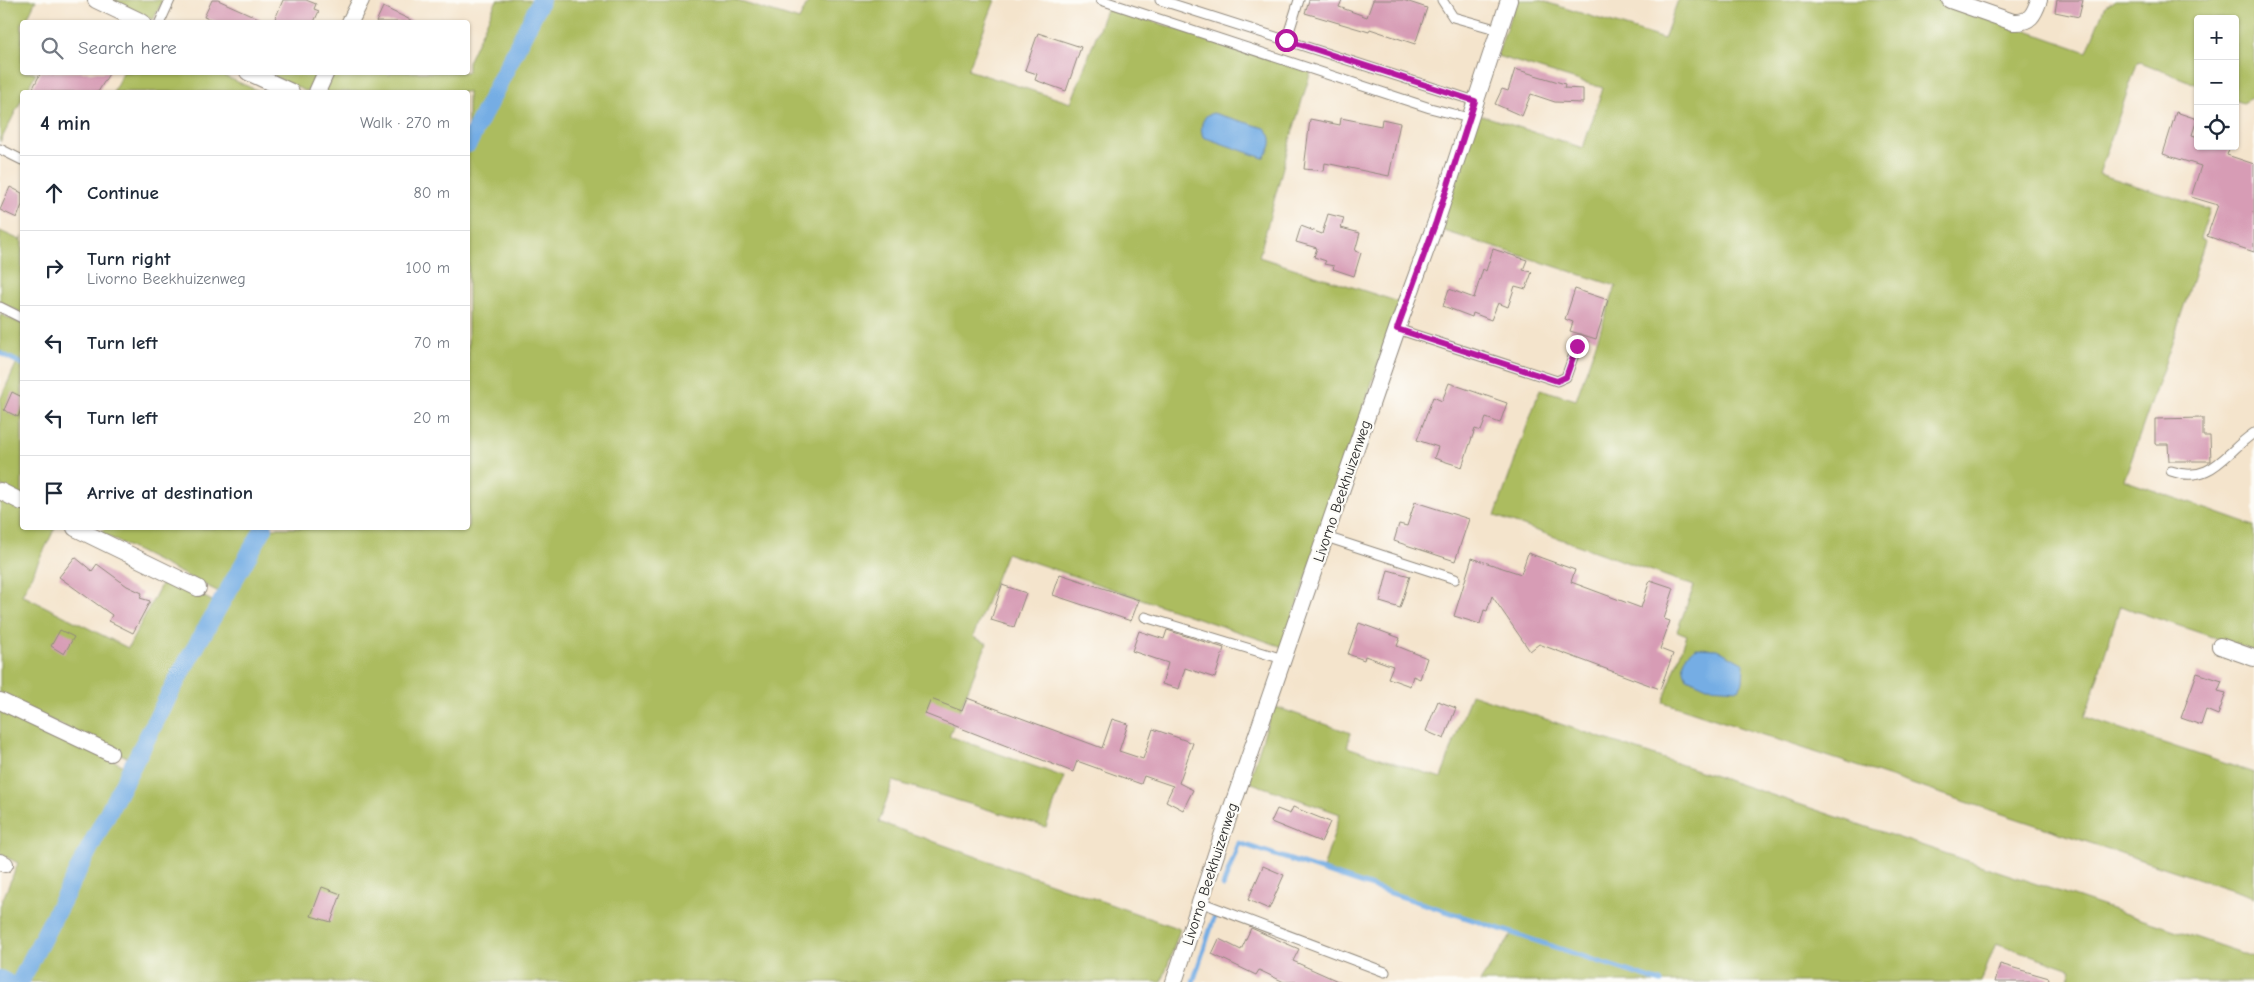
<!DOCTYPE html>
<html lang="en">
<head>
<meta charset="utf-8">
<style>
	:root { --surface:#fff; --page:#f6f6f7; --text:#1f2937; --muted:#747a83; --line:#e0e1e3 }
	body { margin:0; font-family:"Comic Neue",sans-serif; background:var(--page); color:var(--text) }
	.controls { position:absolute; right:15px; top:15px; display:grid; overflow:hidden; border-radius:5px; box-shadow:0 1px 4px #0004 }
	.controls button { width:45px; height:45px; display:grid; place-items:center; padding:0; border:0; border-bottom:1px solid var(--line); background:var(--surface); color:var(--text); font:25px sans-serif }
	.stop { position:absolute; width:15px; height:15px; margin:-11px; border:4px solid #b5179e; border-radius:50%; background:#fff }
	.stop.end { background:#b5179e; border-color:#fff; box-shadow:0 1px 5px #0008 }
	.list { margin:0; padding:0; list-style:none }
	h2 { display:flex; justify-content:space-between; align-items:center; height:65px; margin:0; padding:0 20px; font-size:21px }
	h2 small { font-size:16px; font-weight:400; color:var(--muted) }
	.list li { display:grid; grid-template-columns:32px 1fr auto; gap:15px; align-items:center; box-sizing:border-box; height:75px; padding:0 20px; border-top:1px solid var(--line) }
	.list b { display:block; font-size:19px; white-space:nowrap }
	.list p { margin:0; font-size:16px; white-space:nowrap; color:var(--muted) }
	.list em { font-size:16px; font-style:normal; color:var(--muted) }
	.icon { flex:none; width:28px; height:28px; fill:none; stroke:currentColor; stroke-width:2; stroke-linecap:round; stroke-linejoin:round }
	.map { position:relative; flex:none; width:2254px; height:982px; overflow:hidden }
	.search { position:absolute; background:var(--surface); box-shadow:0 1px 4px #0004; left:20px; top:20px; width:450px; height:55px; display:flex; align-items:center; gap:12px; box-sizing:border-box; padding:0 18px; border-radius:5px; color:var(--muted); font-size:19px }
	.panel { position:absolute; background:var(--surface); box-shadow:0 1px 4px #0004; left:20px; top:90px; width:450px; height:440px; border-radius:5px }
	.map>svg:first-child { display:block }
	.green { fill:#acbc5f; stroke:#6c7445 }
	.water { fill:#74ade4; stroke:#506c88 }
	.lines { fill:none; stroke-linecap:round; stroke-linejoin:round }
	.stream { stroke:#74ade4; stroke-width:5 }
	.canal { stroke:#74ade4; stroke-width:18 }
	.building { fill:#d79cb5 }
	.lane-casing { stroke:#90887c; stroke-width:11 }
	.street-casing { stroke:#90887c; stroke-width:18 }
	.lane { stroke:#fff; stroke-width:9 }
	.street { stroke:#fff; stroke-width:16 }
	.route { stroke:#b5179e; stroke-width:6 }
	.labels { text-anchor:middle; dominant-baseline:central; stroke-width:4.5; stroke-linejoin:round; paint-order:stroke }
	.street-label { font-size:15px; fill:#2b2b2b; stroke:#fdfcf7 }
</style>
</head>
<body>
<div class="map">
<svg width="2254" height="982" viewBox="0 0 2254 982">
	<rect width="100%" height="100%" fill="#fdfcf7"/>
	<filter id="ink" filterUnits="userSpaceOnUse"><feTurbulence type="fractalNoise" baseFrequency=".02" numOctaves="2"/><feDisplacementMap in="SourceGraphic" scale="10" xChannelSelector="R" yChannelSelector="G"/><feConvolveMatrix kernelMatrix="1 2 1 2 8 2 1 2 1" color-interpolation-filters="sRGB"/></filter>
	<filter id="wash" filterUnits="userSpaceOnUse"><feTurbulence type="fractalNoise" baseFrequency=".0096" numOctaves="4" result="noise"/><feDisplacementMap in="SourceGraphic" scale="20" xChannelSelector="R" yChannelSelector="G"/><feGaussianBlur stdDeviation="1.12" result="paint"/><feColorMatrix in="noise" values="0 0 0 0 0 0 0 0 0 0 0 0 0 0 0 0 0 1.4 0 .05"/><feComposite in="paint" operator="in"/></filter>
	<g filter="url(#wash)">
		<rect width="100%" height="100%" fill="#f4e4cc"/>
		<g class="green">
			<polygon points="0,0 36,0 27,19 34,22 22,22 22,72 36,73 26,92 22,92 22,99 0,142"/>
			<polygon points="112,0 163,0 153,20"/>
			<polygon points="497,0 541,0 468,144 468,92 324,92 334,73 386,72 390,75 391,72 468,72 468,62"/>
			<path d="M547,0H734L799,20L809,0H995L968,70L1071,103L1107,7L1311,71L1291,137L1259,257L1399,302L1283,647L1006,553L973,637L987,643L949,736L1064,777L1046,827L893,781L879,822L1180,929L1162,982H28C105,829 184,676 271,528H468V154Z"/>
			<polygon points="1516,0 1539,0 1664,39 1678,0 1939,0 2087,52 2104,8 2115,0 2254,0 2254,97 2243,103 2235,100 2235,19 2198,19 2198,85 2138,61 2099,174 2210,209 2200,239 2205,241 2173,340 2124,480 2254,526 2254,651 2120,606 2085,717 2254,773 2254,897 1663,702 1687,635 1677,631 1694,586 1495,516 1540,389 1576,400 1616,286 1441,230 1478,114 1583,148 1603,88 1497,56"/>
			<polygon points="123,72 217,73 261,92 113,92"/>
			<polygon points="267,73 321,73 313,90 305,91"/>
			<polygon points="0,231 20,240 22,236 22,313 0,302"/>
			<polygon points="0,314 22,324 22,496 0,485 0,400 17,362 0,353"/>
			<polygon points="0,497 22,509 22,528 55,528 22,595 128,648 165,577 220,605 180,674 135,761 0,695"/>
			<polygon points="104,528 264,528 225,595 101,533"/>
			<polygon points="1471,694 2254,957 2254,982 2067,982 2071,969 1996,943 1981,982 1480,982 1513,932 1323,869 1340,814 1249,782 1273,706 1351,733 1347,747 1441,778"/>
			<polygon points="0,707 131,769 20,982 0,982 0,906 18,863 0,854"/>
		</g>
		<g class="water">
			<path d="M1213,113L1265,128C1275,138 1272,149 1263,158L1203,137C1200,128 1201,122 1207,115Z"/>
			<path d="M1697,648L1717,649L1744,664L1743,682L1739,689L1707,687L1687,678C1680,665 1684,654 1697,648Z"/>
		</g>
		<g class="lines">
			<g class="stream">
				<polyline points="0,353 22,364"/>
				<polyline points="1223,886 1239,843 1661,982"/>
				<polyline points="1193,982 1214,918"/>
			</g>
			<g class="canal">
				<polyline points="468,144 541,0"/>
				<polyline points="0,979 6,982"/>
				<polyline points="20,982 180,674 264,528"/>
			</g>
		</g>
		<g id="blocks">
			<g class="building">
				<polygon points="212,0 218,0 267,22 217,22 204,17"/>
				<polygon points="283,0 306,0 316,4 314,9 319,11 314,22 283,22 275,19"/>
				<polygon points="1309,0 1342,0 1339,7 1367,17 1373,0 1403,0 1427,8 1415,44 1370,29 1369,32 1305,13"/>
				<polygon points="2057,0 2083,0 2079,17 2055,12"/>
				<polygon points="383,7 415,22 376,22"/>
				<polygon points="1038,33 1081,47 1066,91 1035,80 1037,74 1025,70"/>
				<polygon points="1515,69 1565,84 1564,88 1583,89 1583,103 1555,102 1531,94 1522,116 1495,104 1502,89 1508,91"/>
				<polygon points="41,72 110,72 98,92 31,92"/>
				<polygon points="2176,112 2197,119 2192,135 2198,137 2198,146 2230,146 2227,155 2254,164 2254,252 2207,236 2218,205 2191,197 2201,166 2163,154"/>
				<polygon points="1341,118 1381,126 1382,119 1400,123 1389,176 1325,163 1324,171 1304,169 1310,119 1340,125"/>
				<polygon points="10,187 22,193 22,205 17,218 0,210"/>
				<polygon points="1328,214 1344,218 1341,228 1360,233 1355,251 1361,253 1354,276 1333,269 1334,266 1324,264 1326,261 1314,257 1317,248 1296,242 1301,226 1322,234"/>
				<polygon points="1493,249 1527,260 1523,270 1532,272 1526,289 1515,286 1508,307 1498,303 1491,320 1473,313 1472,317 1443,306 1449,289 1474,298 1483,269 1486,271"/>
				<polygon points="1575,289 1608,300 1596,339 1570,331 1573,322 1565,319"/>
				<polygon points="1449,383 1507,403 1500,423 1486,418 1481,431 1475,429 1462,467 1434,458 1438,447 1417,440 1433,397 1442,401"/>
				<polygon points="12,392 22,397 22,407 18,417 4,410"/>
				<polygon points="2203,418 2203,436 2210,436 2211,461 2169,461 2168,444 2155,444 2155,419"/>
				<polygon points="1415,502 1469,519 1455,561 1394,541 1399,524 1407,526"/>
				<polygon points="1528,553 1575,570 1571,582 1641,608 1650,580 1674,588 1664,619 1670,621 1660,649 1673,654 1660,689 1539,644 1530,651 1492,596 1487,611 1484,610 1480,624 1454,616 1472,558 1521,574"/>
				<polygon points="75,557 92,571 97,564 127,586 142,593 140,598 150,601 133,633 109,621 112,615 59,577"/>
				<polygon points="1388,570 1410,576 1400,608 1380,602"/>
				<polygon points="1060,574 1139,600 1131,621 1053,595"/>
				<polygon points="1002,585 1026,593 1014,627 991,620"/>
				<polygon points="1359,623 1400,638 1397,646 1427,658 1420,679 1413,676 1410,686 1388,678 1393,666 1365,656 1364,660 1348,654"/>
				<polygon points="60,630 74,637 64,654 51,646"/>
				<polygon points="1167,630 1224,648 1215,678 1185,668 1179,689 1162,684 1168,663 1132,651 1139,631 1164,639"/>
				<polygon points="2197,673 2222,681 2218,691 2226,693 2218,715 2206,710 2201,725 2181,718"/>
				<polygon points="967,698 1102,748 1112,719 1128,724 1119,751 1143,759 1153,729 1193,743 1179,783 1193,790 1183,810 1166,801 1173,786 1144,776 1141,784 1077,761 1073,772 925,714 931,699 962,711"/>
				<polygon points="1438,701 1456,708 1444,739 1426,731"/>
				<polygon points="1293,807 1330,822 1321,842 1271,822 1277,809 1290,814"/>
				<polygon points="1263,866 1284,875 1269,909 1248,900"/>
				<polygon points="322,887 341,894 331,922 311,916"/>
				<polygon points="1251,928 1299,949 1293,961 1340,982 1284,982 1259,970 1256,975 1212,954 1219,939 1241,950"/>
				<polygon points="2000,964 2049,978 2048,982 1995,982"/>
			</g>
		</g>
	</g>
	<g filter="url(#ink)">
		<use href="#blocks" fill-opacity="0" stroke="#90887c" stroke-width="1"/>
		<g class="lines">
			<defs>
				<g id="lane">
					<polyline points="1101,0 1430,108 1469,118"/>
					<polyline points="1160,0 1475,101"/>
					<polyline points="1442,0 1453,17 1499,30"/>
					<polyline points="160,22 170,0"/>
					<polyline points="1286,41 1299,0"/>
					<polyline points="0,149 22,160"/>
					<polyline points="0,307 22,318"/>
					<polyline points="1397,329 1557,381 1566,377 1577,346"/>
					<path d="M2171,471C2212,485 2225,452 2254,433"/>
					<polyline points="1326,537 1455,579"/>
					<polyline points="1145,617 1283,659"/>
					<polyline points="1200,902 1385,972"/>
				</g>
				<g id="street">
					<polyline points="96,0 142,22"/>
					<path d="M1950,0L2013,22C2030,23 2034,15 2039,0"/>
					<polyline points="350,22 361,0"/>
					<polyline points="248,72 291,92"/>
					<polyline points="317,92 326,72"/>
					<polyline points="0,491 22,502"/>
					<polyline points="75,528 198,588"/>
					<polyline points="2220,646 2254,658"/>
					<polyline points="0,701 110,753"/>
					<polyline points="0,862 5,864"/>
					<polyline points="1174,982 1222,836 1397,329 1436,222 1509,0"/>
				</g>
			</defs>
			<use href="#lane" class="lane-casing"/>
			<use href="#street" class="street-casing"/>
			<use href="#lane" class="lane"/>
			<use href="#street" class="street"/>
		</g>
	</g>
	<g class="lines" filter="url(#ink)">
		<polyline class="route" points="1286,40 1475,101 1436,222 1397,329 1557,381 1566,377 1577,346"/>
	</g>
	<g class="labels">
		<g class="street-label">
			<text transform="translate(1342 491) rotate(-71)">Livorno Beekhuizenweg</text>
			<text transform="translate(1210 874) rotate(-72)">Livorno Beekhuizenweg</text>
		</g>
	</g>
</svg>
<div class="controls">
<button>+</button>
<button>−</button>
<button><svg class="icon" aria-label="locate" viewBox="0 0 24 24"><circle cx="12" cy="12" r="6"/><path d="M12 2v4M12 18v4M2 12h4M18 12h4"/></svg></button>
</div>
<div class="stop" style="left:1286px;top:40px"></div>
<div class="stop end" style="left:1577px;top:346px"></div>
<div class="search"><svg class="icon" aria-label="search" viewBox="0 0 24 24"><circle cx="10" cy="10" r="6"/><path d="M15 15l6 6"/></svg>Search here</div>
<section class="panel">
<h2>4 min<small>Walk · 270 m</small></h2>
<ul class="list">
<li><svg class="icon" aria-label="ahead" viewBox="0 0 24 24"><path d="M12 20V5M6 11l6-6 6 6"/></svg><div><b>Continue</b></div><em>80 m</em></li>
<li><svg class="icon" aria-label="right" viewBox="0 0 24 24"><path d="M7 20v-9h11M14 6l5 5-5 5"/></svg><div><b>Turn right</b><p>Livorno Beekhuizenweg</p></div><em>100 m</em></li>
<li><svg class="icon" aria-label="left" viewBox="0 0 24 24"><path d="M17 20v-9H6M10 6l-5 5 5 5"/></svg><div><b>Turn left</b></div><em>70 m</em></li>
<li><svg class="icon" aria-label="left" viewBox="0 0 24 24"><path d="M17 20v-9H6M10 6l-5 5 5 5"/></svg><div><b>Turn left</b></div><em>20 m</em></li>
<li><svg class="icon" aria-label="arrive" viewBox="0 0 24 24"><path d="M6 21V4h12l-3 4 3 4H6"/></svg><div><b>Arrive at destination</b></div></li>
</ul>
</section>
</div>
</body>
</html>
